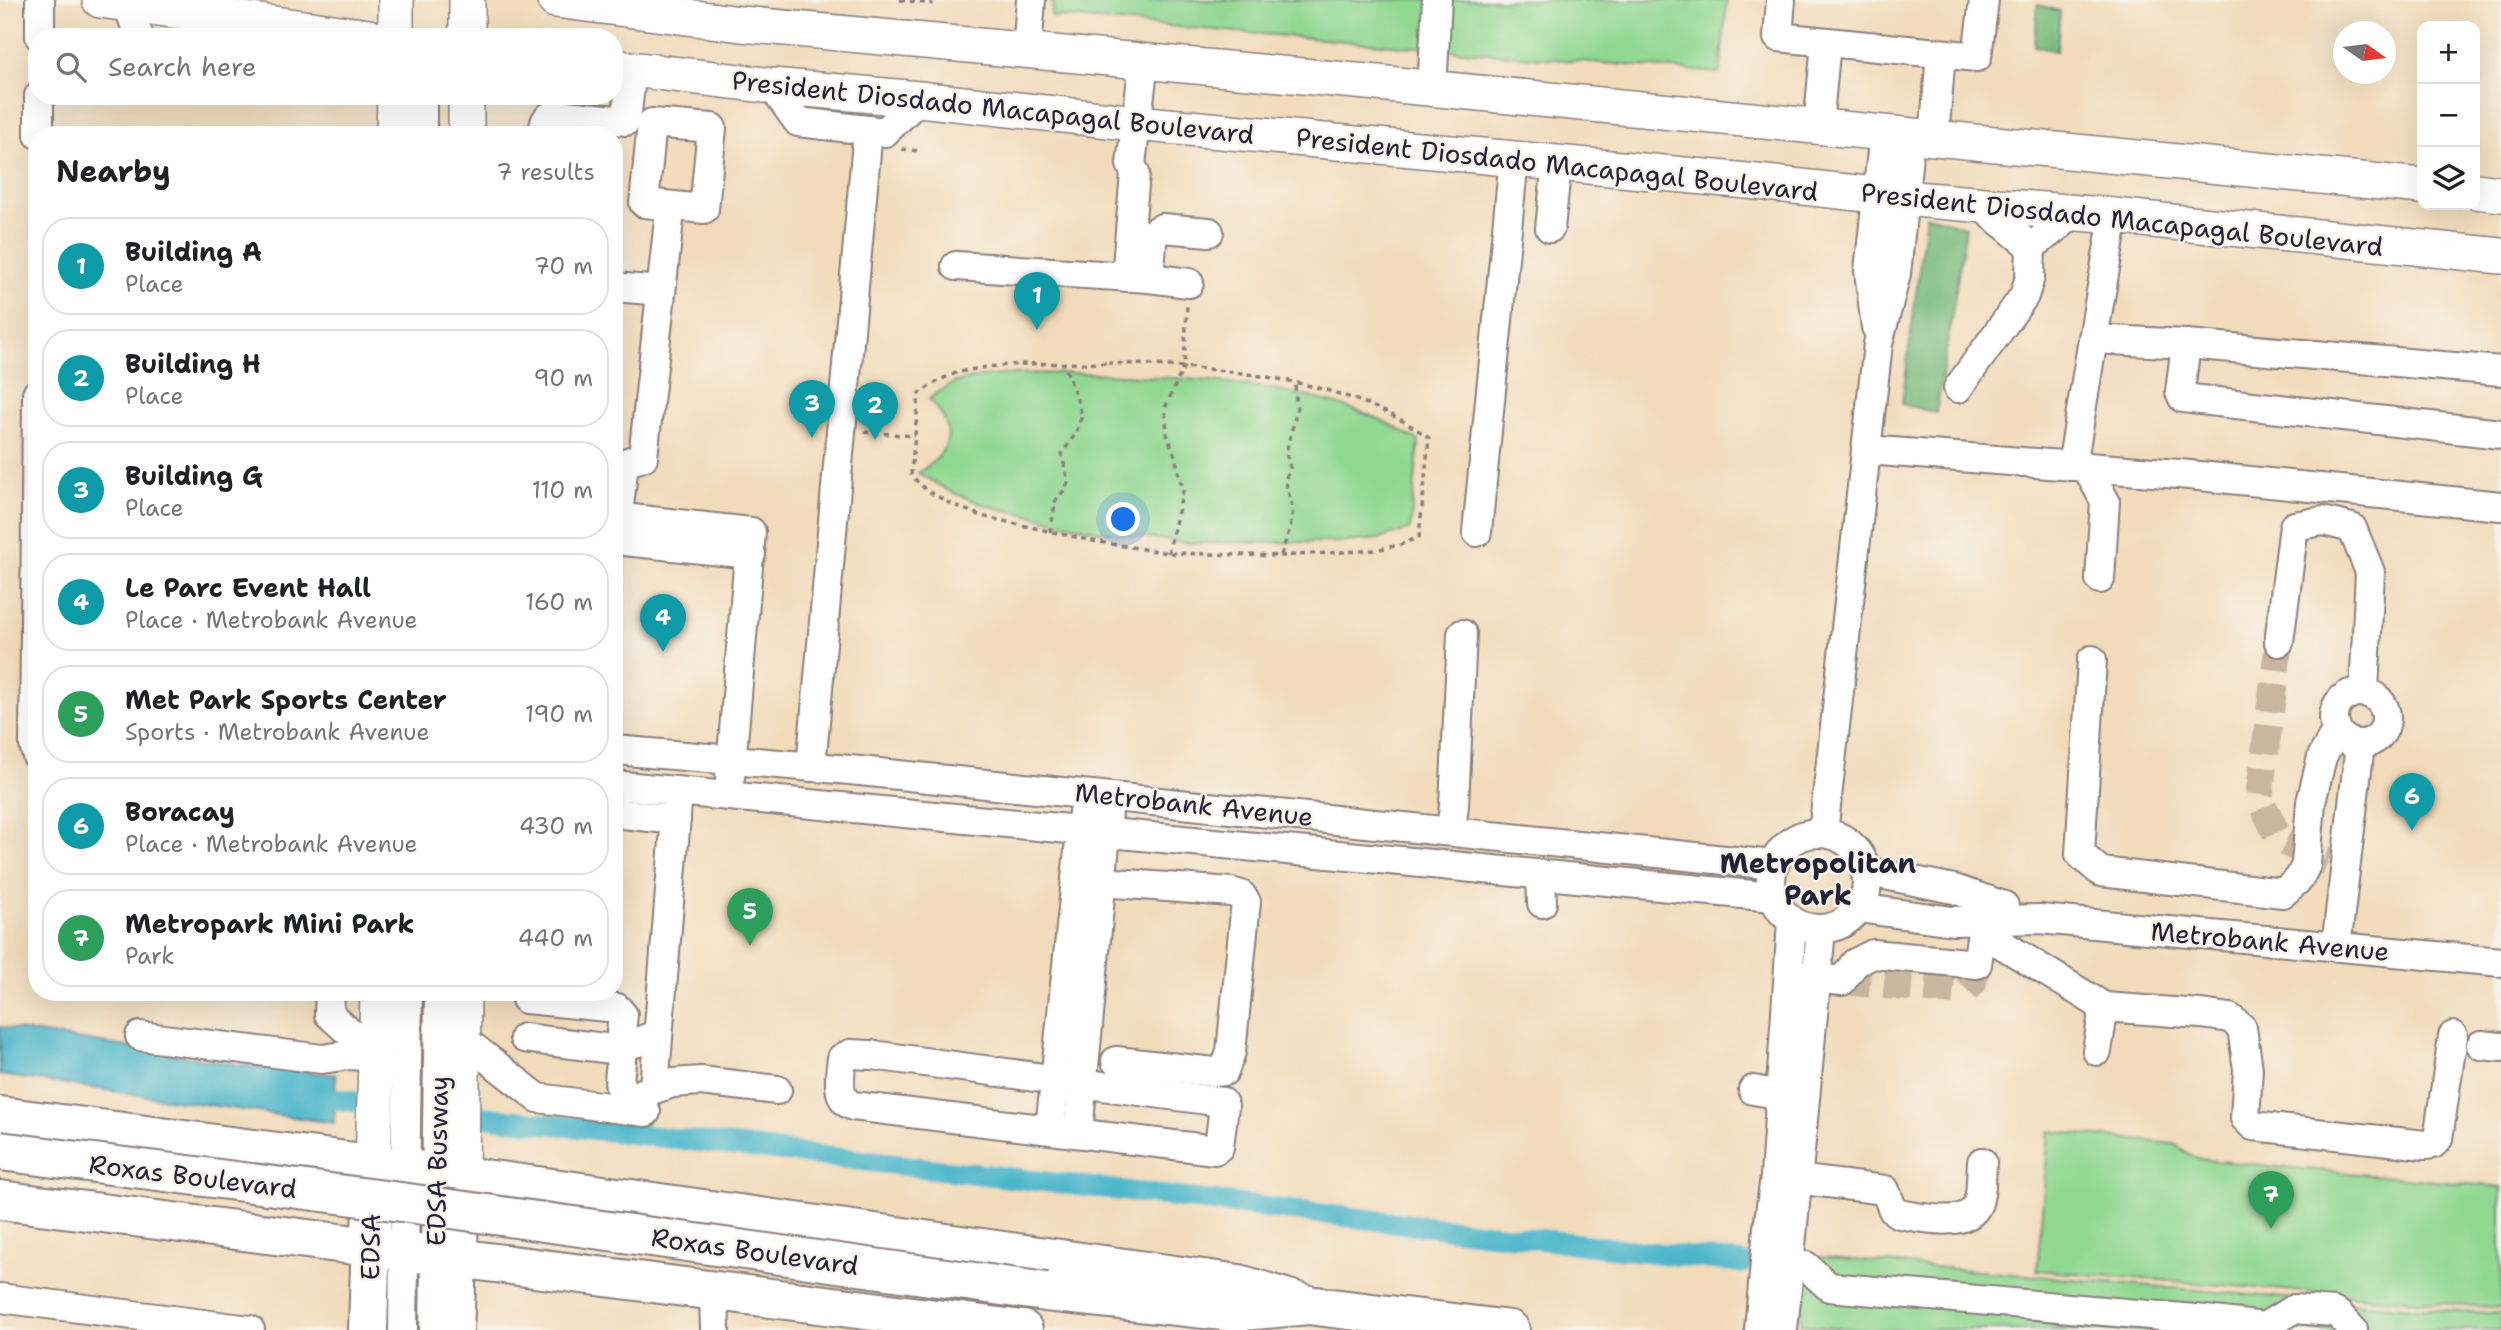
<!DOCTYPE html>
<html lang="en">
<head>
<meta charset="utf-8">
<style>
	:root { --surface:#fff; --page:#f6f6f6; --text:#202124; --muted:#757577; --line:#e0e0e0; --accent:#0b8043 }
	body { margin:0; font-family:"Shantell Sans",sans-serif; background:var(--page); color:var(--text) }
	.controls { position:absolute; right:21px; top:21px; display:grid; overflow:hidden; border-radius:14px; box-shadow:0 7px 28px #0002 }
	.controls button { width:63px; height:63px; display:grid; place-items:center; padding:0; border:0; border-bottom:2px solid var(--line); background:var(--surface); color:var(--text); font:35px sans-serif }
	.compass { position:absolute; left:2333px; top:21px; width:63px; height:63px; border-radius:50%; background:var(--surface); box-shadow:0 7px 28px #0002; rotate:104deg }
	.you { position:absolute; left:1124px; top:520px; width:24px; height:24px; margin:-18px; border:5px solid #fff; border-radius:50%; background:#1a73e8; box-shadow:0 0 0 10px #1a73e833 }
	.badge { display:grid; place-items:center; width:46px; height:46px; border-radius:50%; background:var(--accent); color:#fff; font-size:23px; font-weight:700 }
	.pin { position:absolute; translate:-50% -58px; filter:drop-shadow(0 2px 4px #0008) }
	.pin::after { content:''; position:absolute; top:37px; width:24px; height:21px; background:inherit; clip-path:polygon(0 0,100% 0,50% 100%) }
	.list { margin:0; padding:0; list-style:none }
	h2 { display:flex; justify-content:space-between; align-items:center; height:91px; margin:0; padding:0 28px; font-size:30px }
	h2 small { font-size:23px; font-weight:400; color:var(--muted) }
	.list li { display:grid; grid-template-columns:46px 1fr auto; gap:21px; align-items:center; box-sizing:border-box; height:98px; margin:0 14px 14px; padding:0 14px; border:2px solid var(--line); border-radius:28px }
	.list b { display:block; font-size:26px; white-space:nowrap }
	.list p { margin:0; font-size:23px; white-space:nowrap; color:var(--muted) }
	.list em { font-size:23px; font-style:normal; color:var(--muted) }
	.icon { flex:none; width:38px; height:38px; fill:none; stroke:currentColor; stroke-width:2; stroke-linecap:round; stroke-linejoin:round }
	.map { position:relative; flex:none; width:2501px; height:1330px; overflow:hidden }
	.search { position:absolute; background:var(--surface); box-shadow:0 7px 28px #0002; left:28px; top:28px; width:595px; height:77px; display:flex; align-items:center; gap:18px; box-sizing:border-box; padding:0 24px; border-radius:28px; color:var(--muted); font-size:26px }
	.panel { position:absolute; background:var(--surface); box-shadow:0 7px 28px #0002; left:28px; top:126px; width:595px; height:875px; border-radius:28px }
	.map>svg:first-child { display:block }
	.green { fill:#90d791; stroke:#597c66; stroke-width:2 }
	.forest { fill:#74b87b; stroke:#4b6d5b; stroke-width:2 }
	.water { fill:#4cb6ca; stroke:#376c82; stroke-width:2 }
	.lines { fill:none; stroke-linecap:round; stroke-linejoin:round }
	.canal { stroke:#4cb6ca; stroke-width:21 }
	.minor-tunnel { stroke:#c8b6a1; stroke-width:28; stroke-dasharray:28 14; stroke-linecap:butt }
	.minor-casing { stroke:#8a7e7b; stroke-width:32 }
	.major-casing { stroke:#8a7e7b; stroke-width:38 }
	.highway-casing { stroke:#8a7e7b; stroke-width:42 }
	.path { stroke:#8a7e7b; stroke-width:3.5; stroke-dasharray:5 5; stroke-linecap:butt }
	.minor { stroke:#fff; stroke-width:28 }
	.major { stroke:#fff; stroke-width:35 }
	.highway { stroke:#fff; stroke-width:38 }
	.highway-bridge-casing { stroke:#8a7e7b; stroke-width:42; stroke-linecap:butt }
	.highway-bridge { stroke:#fff; stroke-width:38 }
	.labels { text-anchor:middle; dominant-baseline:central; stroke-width:5; stroke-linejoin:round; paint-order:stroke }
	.street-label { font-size:26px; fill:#22223b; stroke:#f7f3e8 }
	.neighbourhood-label { font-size:28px; font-weight:bold; fill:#22223b; stroke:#f7f3e8 }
</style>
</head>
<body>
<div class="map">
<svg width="2501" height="1330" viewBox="0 0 2501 1330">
	<rect width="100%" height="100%" fill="#f7f3e8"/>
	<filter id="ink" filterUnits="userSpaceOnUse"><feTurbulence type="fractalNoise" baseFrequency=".0143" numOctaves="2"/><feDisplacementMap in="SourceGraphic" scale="14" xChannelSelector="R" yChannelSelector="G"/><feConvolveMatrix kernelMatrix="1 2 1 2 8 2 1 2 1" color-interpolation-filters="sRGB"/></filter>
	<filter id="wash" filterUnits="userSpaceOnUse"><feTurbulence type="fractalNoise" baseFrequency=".00686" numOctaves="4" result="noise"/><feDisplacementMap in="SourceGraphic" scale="28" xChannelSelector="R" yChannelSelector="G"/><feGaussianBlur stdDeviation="1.57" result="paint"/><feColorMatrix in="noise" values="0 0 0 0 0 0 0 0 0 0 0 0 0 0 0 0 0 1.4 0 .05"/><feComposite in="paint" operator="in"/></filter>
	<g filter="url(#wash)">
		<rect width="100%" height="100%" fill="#f2dbbb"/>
		<g class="green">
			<polygon points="1053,0 1727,0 1720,73 1052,16"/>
			<path d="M1088,373C1184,378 1281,381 1371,416C1388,422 1403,432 1419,441L1410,529L1379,539L1344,542L1186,543L1099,531L985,505L951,492L918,473C952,451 959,429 929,399C938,393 946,386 957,382C993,371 1050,374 1088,373Z"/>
			<polygon points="2049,1131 2174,1144 2197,1159 2501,1187 2501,1308 2037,1270"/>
			<polygon points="1807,1256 2322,1301 2501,1314 2501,1330 1860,1330 1800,1325"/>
		</g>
		<g class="forest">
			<polygon points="2038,5 2060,11 2057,51 2034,46"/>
			<polygon points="1926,215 1966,227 1936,413 1902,404"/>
		</g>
		<polygon class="water" points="0,1027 241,1065 336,1075 334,1123 0,1075"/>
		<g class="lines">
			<polyline class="canal" points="307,1096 1743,1263"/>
		</g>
	</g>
	<g filter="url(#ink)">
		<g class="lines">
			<g class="minor-tunnel">
				<polyline points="2279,642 2259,798 2280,840 2328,862"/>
				<polyline points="1842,981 1964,992 1973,983 1977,964"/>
			</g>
			<defs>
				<g id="minor">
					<polyline points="1781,0 1778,37 1977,57 1984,0"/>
					<polyline points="128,4 139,37"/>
					<polyline points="40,37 40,0"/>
					<polyline points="1027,51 1031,0"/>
					<polyline points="772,86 798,122 885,132 919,99"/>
					<polyline points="1432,89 1437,0"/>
					<polygon points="652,123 712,128 704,209 644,203"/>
					<polyline points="1818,127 1826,43"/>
					<polyline points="39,135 39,96"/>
					<polyline points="422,135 422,96"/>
					<path d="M543,135C544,124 544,118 555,114L626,121L632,69"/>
					<polyline points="1934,138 1941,54"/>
					<polyline points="1980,205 2031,247"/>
					<polyline points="2114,216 2093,339 2186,344 2501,371"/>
					<polyline points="1550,228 1557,163"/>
					<polyline points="2031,247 2075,213"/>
					<polyline points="956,266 1149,278 1189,283"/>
					<polyline points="1126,277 1135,173 1131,164 1144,63"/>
					<polyline points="1149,278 1153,233 1162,228 1209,232"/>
					<polyline points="614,287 661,291"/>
					<polyline points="1876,327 1869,271 1884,133"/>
					<polyline points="2186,344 2180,392 2183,398 2501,434"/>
					<polyline points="1958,388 2024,296 2030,277 2031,247"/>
					<polyline points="37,394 34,745 37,756"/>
					<polyline points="1866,450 2179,474 2501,506"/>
					<polyline points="614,463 624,463 643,457 669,220"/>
					<polyline points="2072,466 2093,339"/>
					<polyline points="2087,468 2105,501 2100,579"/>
					<polyline points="614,517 751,532 730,777"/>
					<polyline points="1477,532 1514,158"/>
					<polyline points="616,533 624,463"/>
					<polyline points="614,540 751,554"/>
					<polyline points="2279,642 2294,526 2323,521 2352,528 2370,572 2364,692"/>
					<polyline points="2092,660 2080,854 2101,872 2283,893 2299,879 2306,865 2311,802 2322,757 2336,731"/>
					<circle cx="2360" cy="718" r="26"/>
					<polyline points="614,750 850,770 1774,865"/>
					<polyline points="811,767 868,130"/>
					<polyline points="614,785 1773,897"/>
					<polyline points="614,813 676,820"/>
					<polyline points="1451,831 1454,805 1462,634"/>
					<polyline points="1823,833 1878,344 1896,274 1910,136"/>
					<circle cx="1819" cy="881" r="48"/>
					<polyline points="1865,871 1954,889 2004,906"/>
					<polyline points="1541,875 1542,903"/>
					<polyline points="1076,880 1231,892 1241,895 1246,902 1231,1052 1224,1071 1214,1072 1116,1061"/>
					<polyline points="1858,908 1953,921 2040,919 2501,962"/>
					<polyline points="1982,932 2104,1007"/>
					<polyline points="2336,947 2360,745"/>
					<polyline points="1797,976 1842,981 1855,963 1873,954 1977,964 1987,900"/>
					<polyline points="330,992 329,1014 377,1057"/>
					<polyline points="526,999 617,1008 623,1015 621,1032 624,1039 635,1043 650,1037"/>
					<polyline points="140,1036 322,1059 350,1055 377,1057"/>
					<path d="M524,1038L620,1050C625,1064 613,1082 624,1096L630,1097L673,1083L701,1081L777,1090"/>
					<polyline points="464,1040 538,1098 646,1112"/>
					<polyline points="2481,1045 2501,1047"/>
					<polyline points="2097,1051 2104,1007 2201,1014 2230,1018 2242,1028 2248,1069 2245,1118 2253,1126 2425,1145 2433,1144 2438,1139 2453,1036"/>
					<path d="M850,1054L872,1055L1222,1102L1224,1106L1219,1147L1215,1150L853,1106C835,1100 840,1074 842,1058Z"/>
					<polyline points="654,1088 678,792"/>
					<polyline points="1753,1090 1795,1097"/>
					<polyline points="1050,1129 1083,812"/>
					<polyline points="1078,1132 1108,812"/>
					<path d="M1779,1177L1885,1190L1893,1210L1899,1214C1919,1217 1966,1229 1977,1205C1982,1194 1981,1174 1982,1162"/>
					<polyline points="1806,1266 1829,1287 2206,1320 2264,1327 2294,1309 2333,1312 2339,1315 2353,1330"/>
					<polyline points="714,1291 715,1330"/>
					<polyline points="0,1298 250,1330"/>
					<polyline points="403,1330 408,992"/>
					<polyline points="434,1330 439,992"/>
					<polyline points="1759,1330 1768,1228 1775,1177 1792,922"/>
					<polyline points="1783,1330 1821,930"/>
				</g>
				<g id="major">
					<polyline points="100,0 369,37"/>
					<polyline points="555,0 741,24 1367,82 2422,186"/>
					<polyline points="396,37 396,0"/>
					<polyline points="467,37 467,0"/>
					<polyline points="614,67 772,86 919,99 1136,123 1747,181 1903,198 2114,216 2501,256"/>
					<polyline points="394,135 395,96"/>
					<polyline points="466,135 466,96"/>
					<polyline points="2475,191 2501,194"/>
					<polyline points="373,1164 378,992"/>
					<polyline points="461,1176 463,992"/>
				</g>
				<g id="highway">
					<polyline points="0,1116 553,1188 1239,1284 1308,1305"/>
					<polyline points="0,1200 1023,1330"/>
					<polyline points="1046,1292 1233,1312 1308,1305 1510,1330"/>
					<polyline points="368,1330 373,1167"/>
					<polyline points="454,1330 461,1178"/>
				</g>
			</defs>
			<use href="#minor" class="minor-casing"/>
			<use href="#major" class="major-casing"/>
			<use href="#highway" class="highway-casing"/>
			<g class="path">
				<polyline points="900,0 933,4"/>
				<polyline points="902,149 918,151"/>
				<path d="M1108,363C1210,367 1344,375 1429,438L1419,537L1400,545L1374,550L1281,556L1168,553L1093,541L981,516L949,503L926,490L911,475L919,393C931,386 943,377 957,373C998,361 1065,364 1108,363Z"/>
				<polyline points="864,432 915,436"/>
				<path d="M1050,532L1056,500L1066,488L1068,482L1062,454L1076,433L1082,415C1077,398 1070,381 1064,364"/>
				<polyline points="1168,553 1183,491 1175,456 1167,434 1165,408 1184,366 1187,306"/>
				<polyline points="1281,555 1290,528 1293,510 1285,480 1290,468 1286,452 1297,410 1295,384"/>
			</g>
			<use href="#minor" class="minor"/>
			<use href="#major" class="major"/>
			<use href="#highway" class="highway"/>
			<defs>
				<polyline id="highway-bridge" points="0,1151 401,1202 1046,1292"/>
			</defs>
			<use href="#highway-bridge" class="highway-bridge-casing"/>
			<use href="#highway-bridge" class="highway-bridge"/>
		</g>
	</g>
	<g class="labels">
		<g class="street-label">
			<text transform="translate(993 107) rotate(6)">President Diosdado Macapagal Boulevard</text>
			<text transform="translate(1557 164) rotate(6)">President Diosdado Macapagal Boulevard</text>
			<text transform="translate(2122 219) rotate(6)">President Diosdado Macapagal Boulevard</text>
			<text transform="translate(1194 804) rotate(6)">Metrobank Avenue</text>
			<text transform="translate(2270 941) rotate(5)">Metrobank Avenue</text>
			<text transform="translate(437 1161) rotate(-89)">EDSA Busway</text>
			<text transform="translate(193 1176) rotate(7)">Roxas Boulevard</text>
			<text transform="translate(370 1247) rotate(-89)">EDSA</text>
			<text transform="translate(755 1251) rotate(8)">Roxas Boulevard</text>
		</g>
		<g class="neighbourhood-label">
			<text x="1818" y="863">Metropolitan<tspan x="1818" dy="32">Park</tspan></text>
		</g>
	</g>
</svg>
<div class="controls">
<button>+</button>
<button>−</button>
<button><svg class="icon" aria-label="layers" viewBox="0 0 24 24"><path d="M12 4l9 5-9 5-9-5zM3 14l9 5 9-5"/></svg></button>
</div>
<svg class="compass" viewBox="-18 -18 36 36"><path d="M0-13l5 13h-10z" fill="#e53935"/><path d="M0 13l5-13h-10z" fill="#757577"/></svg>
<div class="you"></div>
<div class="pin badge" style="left:1037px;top:330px;background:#0f9aa8">1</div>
<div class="pin badge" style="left:875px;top:440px;background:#0f9aa8">2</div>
<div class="pin badge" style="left:812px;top:438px;background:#0f9aa8">3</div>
<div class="pin badge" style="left:663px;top:652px;background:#0f9aa8">4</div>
<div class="pin badge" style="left:750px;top:946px;background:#2e9e5b">5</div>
<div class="pin badge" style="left:2412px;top:831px;background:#0f9aa8">6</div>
<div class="pin badge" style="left:2271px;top:1229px;background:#2e9e5b">7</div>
<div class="search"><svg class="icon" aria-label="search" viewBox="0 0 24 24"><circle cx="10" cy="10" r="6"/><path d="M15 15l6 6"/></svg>Search here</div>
<section class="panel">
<h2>Nearby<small>7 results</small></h2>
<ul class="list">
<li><span class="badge" style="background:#0f9aa8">1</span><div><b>Building A</b><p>Place</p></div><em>70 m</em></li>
<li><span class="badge" style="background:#0f9aa8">2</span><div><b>Building H</b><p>Place</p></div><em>90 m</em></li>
<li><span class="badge" style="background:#0f9aa8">3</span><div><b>Building G</b><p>Place</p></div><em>110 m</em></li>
<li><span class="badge" style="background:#0f9aa8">4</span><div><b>Le Parc Event Hall</b><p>Place · Metrobank Avenue</p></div><em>160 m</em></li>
<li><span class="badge" style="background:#2e9e5b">5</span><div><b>Met Park Sports Center</b><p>Sports · Metrobank Avenue</p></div><em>190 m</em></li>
<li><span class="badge" style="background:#0f9aa8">6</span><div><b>Boracay</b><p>Place · Metrobank Avenue</p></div><em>430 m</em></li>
<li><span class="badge" style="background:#2e9e5b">7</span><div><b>Metropark Mini Park</b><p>Park</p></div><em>440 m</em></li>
</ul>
</section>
</div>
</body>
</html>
